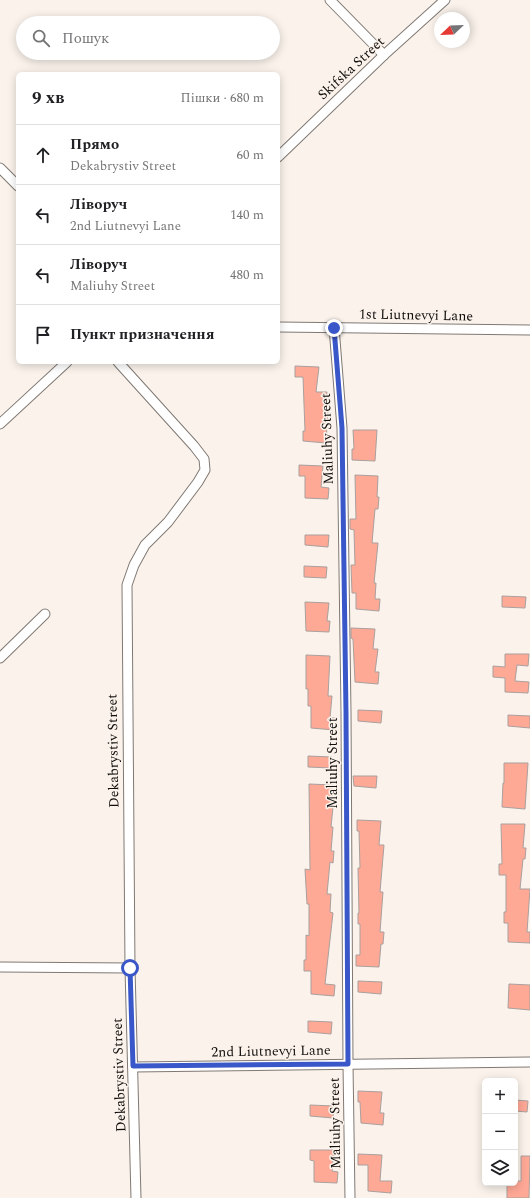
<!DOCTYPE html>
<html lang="uk">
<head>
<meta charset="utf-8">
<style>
	:root { --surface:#fff; --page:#f6f6f6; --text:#202124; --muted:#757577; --line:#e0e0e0 }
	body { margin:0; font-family:Spectral,serif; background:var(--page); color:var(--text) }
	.controls { position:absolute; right:12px; bottom:12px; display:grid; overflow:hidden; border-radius:6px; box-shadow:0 2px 10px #0003 }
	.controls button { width:36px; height:36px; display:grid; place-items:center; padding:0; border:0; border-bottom:1px solid var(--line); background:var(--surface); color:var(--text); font:20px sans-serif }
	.compass { position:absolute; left:434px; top:12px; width:36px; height:36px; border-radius:50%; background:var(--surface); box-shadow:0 2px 10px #0003; rotate:247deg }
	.stop { position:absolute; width:12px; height:12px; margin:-9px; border:3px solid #3a57c9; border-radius:50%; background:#fff }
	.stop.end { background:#3a57c9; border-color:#fff; box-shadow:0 1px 4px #0008 }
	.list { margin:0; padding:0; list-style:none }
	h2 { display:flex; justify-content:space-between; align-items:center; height:52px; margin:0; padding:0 16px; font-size:17px }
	h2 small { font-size:13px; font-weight:400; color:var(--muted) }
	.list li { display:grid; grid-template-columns:26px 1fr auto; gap:12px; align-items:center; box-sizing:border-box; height:60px; padding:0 16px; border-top:1px solid var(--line) }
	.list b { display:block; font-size:15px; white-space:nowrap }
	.list p { margin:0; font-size:13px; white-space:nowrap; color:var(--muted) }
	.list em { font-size:13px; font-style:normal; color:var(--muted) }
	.icon { flex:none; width:22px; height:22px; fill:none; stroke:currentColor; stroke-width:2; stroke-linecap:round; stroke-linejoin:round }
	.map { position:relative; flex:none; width:530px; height:1198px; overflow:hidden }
	.search { position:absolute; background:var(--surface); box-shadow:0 2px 10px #0003; left:16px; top:16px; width:264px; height:44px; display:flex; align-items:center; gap:10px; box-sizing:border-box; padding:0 14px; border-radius:22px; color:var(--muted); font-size:15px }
	.panel { position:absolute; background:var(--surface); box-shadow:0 2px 10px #0003; left:16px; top:72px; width:264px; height:292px; border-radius:6px }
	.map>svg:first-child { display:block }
	.building { fill:#fea896; stroke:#aaa09d }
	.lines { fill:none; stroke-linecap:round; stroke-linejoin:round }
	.minor-casing { stroke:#807973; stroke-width:11 }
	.minor { stroke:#fff; stroke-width:9 }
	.route { stroke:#3a57c9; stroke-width:5 }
	.labels { text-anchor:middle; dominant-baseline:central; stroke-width:3; stroke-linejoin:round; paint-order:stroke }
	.street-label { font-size:14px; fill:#100d0b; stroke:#faf2eb }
</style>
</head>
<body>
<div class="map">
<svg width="530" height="1198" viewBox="0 0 530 1198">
	<rect width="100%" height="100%" fill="#faf2eb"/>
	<g class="building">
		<polygon points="295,366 319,367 316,392 327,392 326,410 328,410 326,443 303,441 303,431 305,431 303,377 295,377"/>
		<polygon points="353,430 377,430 375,461 352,460 352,449 354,449"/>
		<polygon points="299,465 323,466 321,487 329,488 328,499 305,498 305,476 299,476"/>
		<polygon points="355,475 378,476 377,497 379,497 378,509 375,509 372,543 378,543 374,583 376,583 375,599 380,599 379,611 356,609 356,593 352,593 351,565 355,565 354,530 350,529 350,519 356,519"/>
		<polygon points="305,535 329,535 328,547 305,545"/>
		<polygon points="304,566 327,567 326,578 304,577"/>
		<polygon points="502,596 526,597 525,608 502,607"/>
		<polygon points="305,602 329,603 327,621 330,621 329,632 306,631"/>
		<polygon points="351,628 375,629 373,649 378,649 375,672 379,672 378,684 355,682 353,639 351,638"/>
		<polygon points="505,654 529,654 528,666 517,665 515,681 529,682 528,693 505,692 505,678 493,677 493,666 505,667"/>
		<polygon points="306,655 330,656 328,696 332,696 330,718 335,718 334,730 311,728 311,706 308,706 308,689 306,689"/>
		<polygon points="358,710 382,711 381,723 358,721"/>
		<polygon points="508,715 530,716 530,728 508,726"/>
		<polygon points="308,756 332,757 331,768 308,767"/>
		<polygon points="504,763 528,763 525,809 502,807 503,783 504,783"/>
		<polygon points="353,776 377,776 376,788 354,786"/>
		<polygon points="309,784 333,785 331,807 333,807 331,827 333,827 331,851 334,851 333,863 330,862 327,894 331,894 330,912 333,913 325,984 335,985 334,996 311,994 311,971 304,971 304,960 306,960 306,935 309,936 309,904 307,904 305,869 310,870"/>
		<polygon points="357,820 381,821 379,845 384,845 380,892 383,892 380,932 384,932 383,944 381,944 379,967 356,966 356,955 360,955 360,924 358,924 358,913 359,913 358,868 360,868 359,831 357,831"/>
		<polygon points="501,824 525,824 523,848 526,848 525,859 523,859 520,889 530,889 527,932 530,932 530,943 508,942 508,923 504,923 504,912 506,912 506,875 499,875 499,864 502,864"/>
		<polygon points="358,981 382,982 381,994 358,992"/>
		<polygon points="509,984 530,985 530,1010 508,1008"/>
		<polygon points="308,1021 332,1022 331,1034 308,1032"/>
		<polygon points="358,1091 382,1092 380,1113 384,1113 383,1125 361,1123 360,1102 358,1102"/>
		<polygon points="515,1100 528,1101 527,1112 515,1111"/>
		<polygon points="310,1105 334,1106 333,1118 310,1116"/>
		<polygon points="310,1150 334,1150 332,1171 338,1172 337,1183 314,1182 314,1161 310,1160"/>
		<polygon points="358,1154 382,1155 380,1181 392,1181 391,1193 368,1191 368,1165 358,1165"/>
		<polygon points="521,1156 530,1156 529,1198 507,1198 507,1183 515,1183 515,1181 521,1181"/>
	</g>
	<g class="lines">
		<defs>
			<g id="minor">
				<polyline points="330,0 384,55"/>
				<polyline points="278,157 384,55 445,0"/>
				<polyline points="0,168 18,186"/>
				<polyline points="278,327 530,330"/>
				<polyline points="334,327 342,428 346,712 348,1064 350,1198"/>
				<polyline points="118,362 194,446 204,459 205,470 198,482 168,522 145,545 134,565 127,585 130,968 136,1198"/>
				<polyline points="0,424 67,362"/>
				<polyline points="0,658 45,614"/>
				<polyline points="0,967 130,968"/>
				<polyline points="133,1067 530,1062"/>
			</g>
		</defs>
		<use href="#minor" class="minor-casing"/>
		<use href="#minor" class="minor"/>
	</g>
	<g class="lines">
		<polyline class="route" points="130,968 133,1066 348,1064 346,712 342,428 334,328"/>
	</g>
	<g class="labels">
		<g class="street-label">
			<text transform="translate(351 68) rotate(-43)">Skifska Street</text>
			<text transform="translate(416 315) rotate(1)">1st Liutnevyi Lane</text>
			<text transform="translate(327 439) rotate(-92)">Maliuhy Street</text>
			<text transform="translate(113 751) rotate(-91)">Dekabrystiv Street</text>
			<text transform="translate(332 763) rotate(-90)">Maliuhy Street</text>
			<text transform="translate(271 1051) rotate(-1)">2nd Liutnevyi Lane</text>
			<text transform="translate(119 1075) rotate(-92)">Dekabrystiv Street</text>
			<text transform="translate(335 1123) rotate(-91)">Maliuhy Street</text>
		</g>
	</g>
</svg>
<div class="controls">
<button>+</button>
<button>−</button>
<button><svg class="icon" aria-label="layers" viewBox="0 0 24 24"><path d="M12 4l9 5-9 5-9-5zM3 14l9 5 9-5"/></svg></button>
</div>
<svg class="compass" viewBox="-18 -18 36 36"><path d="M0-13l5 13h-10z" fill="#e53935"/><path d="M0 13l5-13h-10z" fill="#757577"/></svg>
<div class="stop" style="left:130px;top:968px"></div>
<div class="stop end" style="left:334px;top:328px"></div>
<div class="search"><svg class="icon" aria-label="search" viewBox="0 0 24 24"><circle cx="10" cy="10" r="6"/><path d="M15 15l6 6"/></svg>Пошук</div>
<section class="panel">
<h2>9 хв<small>Пішки · 680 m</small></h2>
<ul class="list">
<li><svg class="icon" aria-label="ahead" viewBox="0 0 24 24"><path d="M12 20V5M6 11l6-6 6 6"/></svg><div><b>Прямо</b><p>Dekabrystiv Street</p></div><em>60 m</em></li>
<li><svg class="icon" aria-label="left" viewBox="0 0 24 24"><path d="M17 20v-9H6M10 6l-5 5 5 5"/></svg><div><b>Ліворуч</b><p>2nd Liutnevyi Lane</p></div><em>140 m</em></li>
<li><svg class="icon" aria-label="left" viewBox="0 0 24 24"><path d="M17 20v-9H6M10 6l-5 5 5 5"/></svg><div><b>Ліворуч</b><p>Maliuhy Street</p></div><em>480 m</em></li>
<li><svg class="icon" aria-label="arrive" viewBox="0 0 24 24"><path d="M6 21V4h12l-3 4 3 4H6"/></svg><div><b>Пункт призначення</b></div></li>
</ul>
</section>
</div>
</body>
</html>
